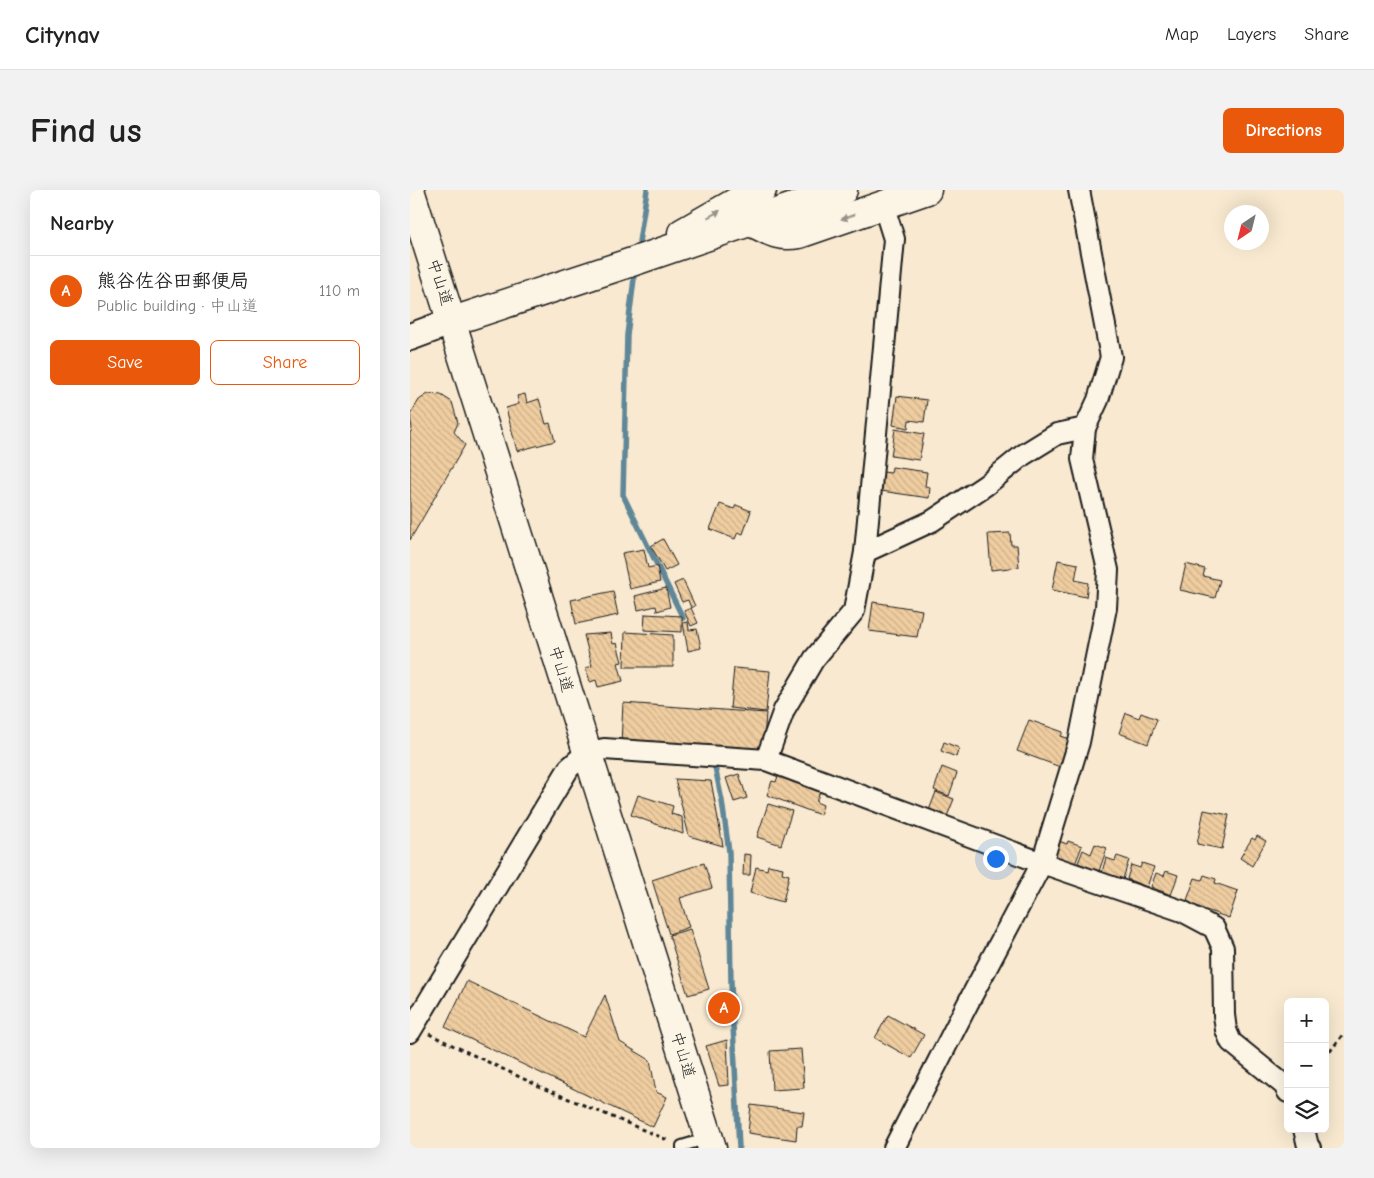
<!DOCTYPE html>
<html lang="en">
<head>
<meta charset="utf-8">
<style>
	:root { --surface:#fff; --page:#f2f2f2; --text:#222; --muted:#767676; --line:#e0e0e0; --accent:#ea580c }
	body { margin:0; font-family:"Comic Neue","Klee One",sans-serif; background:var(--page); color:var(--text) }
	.controls { position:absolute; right:15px; bottom:15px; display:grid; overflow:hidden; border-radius:8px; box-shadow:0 5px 20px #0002 }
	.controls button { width:45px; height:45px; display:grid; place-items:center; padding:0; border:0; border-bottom:1px solid var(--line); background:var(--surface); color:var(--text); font:25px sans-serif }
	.compass { position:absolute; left:814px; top:15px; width:45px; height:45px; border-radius:50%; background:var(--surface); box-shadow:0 5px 20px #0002; rotate:215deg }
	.you { position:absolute; left:585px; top:668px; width:18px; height:18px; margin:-12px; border:4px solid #fff; border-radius:50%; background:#1a73e8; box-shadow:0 0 0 8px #1a73e833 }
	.badge { display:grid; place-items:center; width:32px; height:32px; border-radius:50%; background:var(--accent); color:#fff; font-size:16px; font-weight:700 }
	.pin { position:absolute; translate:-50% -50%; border:2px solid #fff; box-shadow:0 1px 5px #0006 }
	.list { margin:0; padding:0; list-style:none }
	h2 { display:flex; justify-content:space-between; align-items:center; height:65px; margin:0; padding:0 20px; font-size:21px }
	h2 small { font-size:16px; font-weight:400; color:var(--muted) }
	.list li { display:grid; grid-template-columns:32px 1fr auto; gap:15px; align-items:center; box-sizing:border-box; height:70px; padding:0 20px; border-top:1px solid var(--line) }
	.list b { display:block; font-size:19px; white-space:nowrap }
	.list p { margin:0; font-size:16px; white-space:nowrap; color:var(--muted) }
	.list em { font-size:16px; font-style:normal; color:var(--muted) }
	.actions { display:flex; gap:10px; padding:15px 20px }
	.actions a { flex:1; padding:11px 0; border:1px solid var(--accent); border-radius:8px; text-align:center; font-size:18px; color:var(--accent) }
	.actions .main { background:var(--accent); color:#fff }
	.icon { flex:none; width:28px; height:28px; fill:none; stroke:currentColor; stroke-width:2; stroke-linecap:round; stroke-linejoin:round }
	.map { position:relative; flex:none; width:934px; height:958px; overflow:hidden; border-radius:8px }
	header { display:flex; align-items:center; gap:30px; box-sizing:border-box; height:70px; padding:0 25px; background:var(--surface); border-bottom:1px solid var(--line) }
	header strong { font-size:24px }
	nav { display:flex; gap:28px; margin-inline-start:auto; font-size:18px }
	.intro { display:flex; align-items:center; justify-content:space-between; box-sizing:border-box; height:120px; padding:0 30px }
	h1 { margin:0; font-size:35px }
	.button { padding:12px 22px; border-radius:8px; background:var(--accent); color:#fff; font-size:18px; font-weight:700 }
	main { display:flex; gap:30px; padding:0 30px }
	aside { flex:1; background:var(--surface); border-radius:8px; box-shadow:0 5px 20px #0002 }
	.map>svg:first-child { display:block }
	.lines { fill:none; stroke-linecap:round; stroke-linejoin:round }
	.stream { stroke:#5e8798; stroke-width:5.5 }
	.building { fill:url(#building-back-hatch); stroke:#1c1c1c }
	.service-casing { stroke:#1c1c1c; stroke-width:14 }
	.minor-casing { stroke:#1c1c1c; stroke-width:24 }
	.tertiary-casing { stroke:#1c1c1c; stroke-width:30 }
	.secondary-casing { stroke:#1c1c1c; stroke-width:31 }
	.trunk-casing { stroke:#1c1c1c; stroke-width:31 }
	.path { stroke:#1c1c1c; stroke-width:3; stroke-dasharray:4 4; stroke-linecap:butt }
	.service { stroke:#fcf5e5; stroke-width:10 }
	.minor { stroke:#fcf5e5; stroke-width:20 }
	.tertiary { stroke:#fcf5e5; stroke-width:26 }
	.secondary { stroke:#fcf5e5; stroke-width:28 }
	.trunk { stroke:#fcf5e5; stroke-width:28 }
	.oneway { fill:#97938b }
	.labels { text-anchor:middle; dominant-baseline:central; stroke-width:4.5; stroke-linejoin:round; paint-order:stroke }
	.street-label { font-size:16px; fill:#1c1c1c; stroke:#fcf5e5 }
</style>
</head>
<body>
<header>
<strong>Citynav</strong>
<nav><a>Map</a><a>Layers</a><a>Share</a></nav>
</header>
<div class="intro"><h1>Find us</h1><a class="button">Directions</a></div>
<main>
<aside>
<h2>Nearby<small></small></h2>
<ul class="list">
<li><span class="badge">A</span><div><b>熊谷佐谷田郵便局</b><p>Public building · 中山道</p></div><em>110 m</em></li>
</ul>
<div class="actions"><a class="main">Save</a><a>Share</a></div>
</aside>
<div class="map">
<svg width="934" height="958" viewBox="0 0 934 958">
	<defs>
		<pattern id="building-back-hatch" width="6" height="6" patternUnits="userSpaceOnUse" patternTransform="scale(1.25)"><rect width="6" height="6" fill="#efcda0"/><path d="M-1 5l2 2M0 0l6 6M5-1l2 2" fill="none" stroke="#ccaf89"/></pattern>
	</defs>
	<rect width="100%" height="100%" fill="#f8e9d0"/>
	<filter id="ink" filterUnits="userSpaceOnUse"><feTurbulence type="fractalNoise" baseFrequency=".02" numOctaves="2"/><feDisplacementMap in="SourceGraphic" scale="10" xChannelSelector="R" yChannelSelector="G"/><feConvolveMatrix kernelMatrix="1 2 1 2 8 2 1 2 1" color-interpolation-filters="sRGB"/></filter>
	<g filter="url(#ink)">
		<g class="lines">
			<g class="stream">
				<polyline points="229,52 237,0"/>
				<polyline points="224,89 217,145 213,305 273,428"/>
				<polyline points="304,572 312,611 319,662 321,794 329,958"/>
			</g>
		</g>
		<g class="building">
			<polygon points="18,204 31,205 42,212 48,233 44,242 55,255 0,350 0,243 2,239 0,225 9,210"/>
			<polygon points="115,204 117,213 129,209 136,234 140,233 145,251 107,261 96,218 109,214 107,206"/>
			<polygon points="487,206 517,210 514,232 499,230 498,238 483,235"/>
			<polygon points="485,239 514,244 509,270 481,266"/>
			<polygon points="482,277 517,282 515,296 520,297 519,308 471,301 473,282 481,283"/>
			<polygon points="310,314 324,319 326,315 341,321 333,344 328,342 325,349 300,339"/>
			<polygon points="600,343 601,355 607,355 609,377 581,380 578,344"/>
			<polygon points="253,349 267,375 255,381 241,356"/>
			<polygon points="234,359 238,378 247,376 250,392 220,399 212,363"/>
			<polygon points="648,370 668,374 665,390 678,393 676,407 642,400"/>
			<polygon points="776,374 795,379 793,386 810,390 805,408 770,400"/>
			<polygon points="273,390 285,416 281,418 278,410 272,412 264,394"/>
			<polygon points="256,398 260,417 247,421 246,416 228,420 225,406"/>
			<polygon points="203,401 208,425 166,434 161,410"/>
			<polygon points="463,412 512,420 507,447 459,441"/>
			<polygon points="281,418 288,433 281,436 274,421"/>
			<polygon points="235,424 272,426 272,442 234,440"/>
			<polygon points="278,432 279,440 287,439 291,458 278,461 273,433"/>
			<polygon points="215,442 263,445 263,477 214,477"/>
			<polygon points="201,443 203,454 207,453 212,472 208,473 213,491 188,497 186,490 180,492 176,478 182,476 174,445"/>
			<polygon points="324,478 360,481 356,522 320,518"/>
			<polygon points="213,513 356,523 353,564 211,554"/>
			<polygon points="716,523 729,528 731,523 747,529 738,554 709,543"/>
			<polygon points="619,530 653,542 651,546 663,550 653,578 607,561"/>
			<polygon points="534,552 549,558 546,567 531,561"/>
			<polygon points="532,577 547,583 539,606 524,600"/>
			<polygon points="369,583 411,599 406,612 413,615 410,625 357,605 362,591 366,592"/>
			<polygon points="329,584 337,608 324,612 316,588"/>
			<polygon points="265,589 301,591 313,656 279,646"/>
			<polygon points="526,602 544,609 536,629 518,623"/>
			<polygon points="228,605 263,616 261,624 272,627 273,644 221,625"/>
			<polygon points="358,614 382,621 371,655 347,647"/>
			<polygon points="794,620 819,625 812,659 787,654"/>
			<polygon points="847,646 856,651 842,676 830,668 842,648 845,650"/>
			<polygon points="649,651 657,654 658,651 672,656 665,674 644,666"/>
			<polygon points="685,654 697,658 689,681 668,673 673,660 681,664"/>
			<polygon points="334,664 341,665 340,685 333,685"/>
			<polygon points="707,666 719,670 713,689 692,682 696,668 705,671"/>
			<polygon points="294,673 302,698 270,708 279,737 259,744 242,690"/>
			<polygon points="732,673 744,677 737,697 717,689 721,675 730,678"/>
			<polygon points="358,675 373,678 372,683 379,685 373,712 340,703 346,677 357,680"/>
			<polygon points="756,681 768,685 761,705 741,697 746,683 754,686"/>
			<polygon points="794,685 806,689 805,693 828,701 819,728 776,713 785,688 792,690"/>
			<polygon points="280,739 299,799 278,805 259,745"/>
			<polygon points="57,791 174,847 195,805 210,852 240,870 246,902 257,907 243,937 35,837"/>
			<polygon points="478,825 514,845 501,868 465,848"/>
			<polygon points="317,850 319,895 309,896 296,856"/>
			<polygon points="391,859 394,898 362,900 360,861"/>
			<polygon points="341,915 394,922 392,936 387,936 386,950 338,943"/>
		</g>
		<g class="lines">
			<defs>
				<polyline id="service" points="272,958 272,956 298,948"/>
				<g id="minor">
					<polyline points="455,362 522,331 576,295 613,265 647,244 675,238"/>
					<polyline points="356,570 374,520 404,469 444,421 455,362 484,49 473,14"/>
					<polyline points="0,842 159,578 177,562 194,559 356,570 632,673 772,721 804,738 813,758 814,825 816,840 821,852 874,895 878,902"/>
					<polyline points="894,939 898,956 900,958"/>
					<polyline points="484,958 558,813 632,673 669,552 696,418 698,380 672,269 675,238 688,210 701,167 669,0"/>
				</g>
				<polyline id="tertiary" points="0,147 43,131"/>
				<g id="secondary">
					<path d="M341,32C360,41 367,48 389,44L517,0"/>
					<polyline points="272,43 328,11 352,0"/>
					<polyline points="43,131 216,74 433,0"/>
				</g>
				<polyline id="trunk" points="0,0 302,958"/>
			</defs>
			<use href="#service" class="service-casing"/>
			<use href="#minor" class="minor-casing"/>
			<use href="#tertiary" class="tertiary-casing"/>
			<use href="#secondary" class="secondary-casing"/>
			<use href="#trunk" class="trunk-casing"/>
			<g class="path">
				<polyline points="19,844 135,899 260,951"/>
				<polyline points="915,868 934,843"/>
			</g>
			<use href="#service" class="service"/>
			<use href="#minor" class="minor"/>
			<use href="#tertiary" class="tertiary"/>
			<use href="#secondary" class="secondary"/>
			<use href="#trunk" class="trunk"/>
		</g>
		<defs><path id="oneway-solid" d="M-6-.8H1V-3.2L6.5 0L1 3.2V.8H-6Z" transform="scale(1.25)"/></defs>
		<g class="oneway">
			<use href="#oneway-solid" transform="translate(304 24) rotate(-29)"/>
			<use href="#oneway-solid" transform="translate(438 27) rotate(160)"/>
		</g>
	</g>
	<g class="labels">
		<g class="street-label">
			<text transform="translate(30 92) rotate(72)">中山道</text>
			<text transform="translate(151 479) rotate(73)">中山道</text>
			<text transform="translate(273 865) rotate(73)">中山道</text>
		</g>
	</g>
</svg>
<div class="controls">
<button>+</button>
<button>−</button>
<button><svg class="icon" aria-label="layers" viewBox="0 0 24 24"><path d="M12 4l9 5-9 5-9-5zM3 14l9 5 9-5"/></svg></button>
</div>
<svg class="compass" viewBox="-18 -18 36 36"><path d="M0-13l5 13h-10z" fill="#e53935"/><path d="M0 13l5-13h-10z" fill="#767676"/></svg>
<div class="you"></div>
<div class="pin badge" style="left:314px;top:818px">A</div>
</div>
</main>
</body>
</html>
